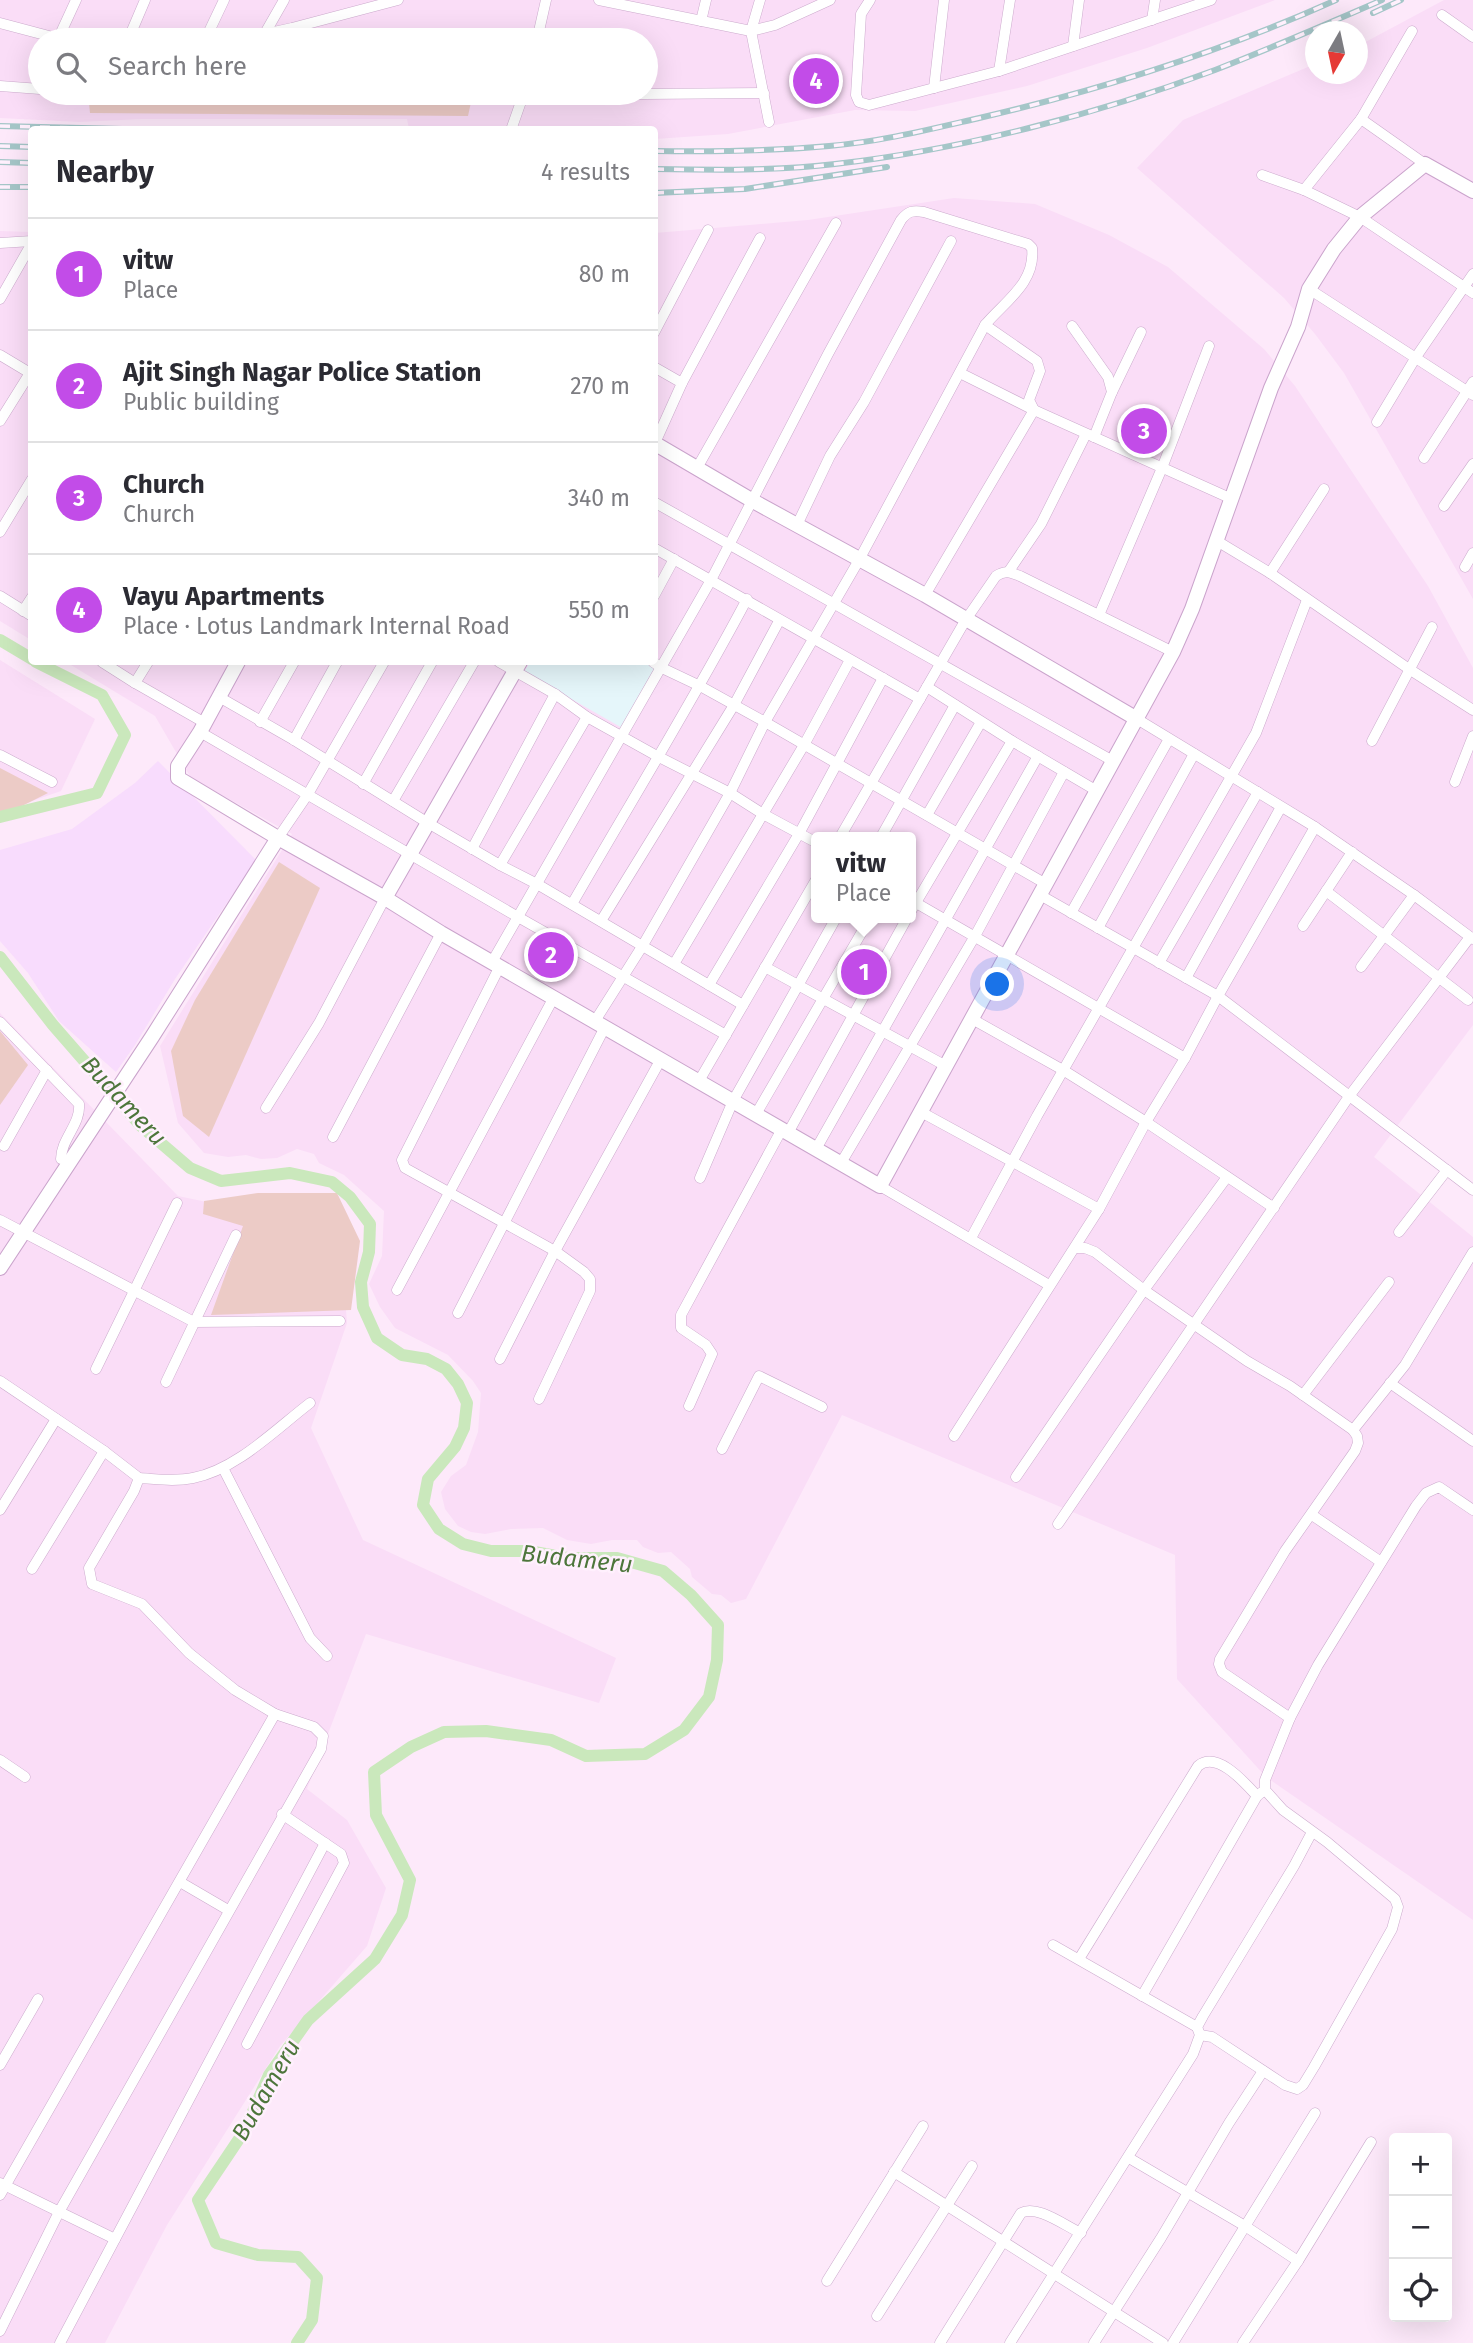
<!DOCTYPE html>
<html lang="en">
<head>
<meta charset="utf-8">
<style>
	:root { --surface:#fff; --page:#f2f2f3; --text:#2b2b33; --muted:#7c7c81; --line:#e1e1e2; --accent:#c24ce8 }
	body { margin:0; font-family:"Fira Sans",sans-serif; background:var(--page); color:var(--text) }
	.controls { position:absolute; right:21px; bottom:21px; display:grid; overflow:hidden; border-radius:7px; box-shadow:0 7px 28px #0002 }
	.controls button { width:63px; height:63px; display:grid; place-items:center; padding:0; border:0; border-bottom:2px solid var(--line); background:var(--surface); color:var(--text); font:35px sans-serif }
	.compass { position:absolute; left:1305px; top:21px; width:63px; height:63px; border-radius:50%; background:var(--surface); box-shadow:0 7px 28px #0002; rotate:189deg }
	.you { position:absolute; left:998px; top:985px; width:24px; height:24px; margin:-18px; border:5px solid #fff; border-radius:50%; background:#1a73e8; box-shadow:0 0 0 10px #1a73e833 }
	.badge { display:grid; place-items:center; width:46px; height:46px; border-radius:50%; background:var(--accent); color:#fff; font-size:23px; font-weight:700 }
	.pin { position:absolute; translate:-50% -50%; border:4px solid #fff; box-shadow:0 2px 7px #0006 }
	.popup { position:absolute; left:811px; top:832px; width:105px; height:91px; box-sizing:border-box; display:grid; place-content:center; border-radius:7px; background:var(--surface); filter:drop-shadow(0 2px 5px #0005); font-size:23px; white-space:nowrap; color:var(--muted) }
	.popup b { font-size:26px; color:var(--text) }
	.popup::after { content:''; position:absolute; left:50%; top:100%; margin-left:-14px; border:14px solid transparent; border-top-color:var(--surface) }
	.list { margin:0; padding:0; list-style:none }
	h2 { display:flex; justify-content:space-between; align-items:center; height:91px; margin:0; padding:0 28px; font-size:30px }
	h2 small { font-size:23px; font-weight:400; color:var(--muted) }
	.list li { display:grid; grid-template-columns:46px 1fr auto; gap:21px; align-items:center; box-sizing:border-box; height:112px; padding:0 28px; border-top:2px solid var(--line) }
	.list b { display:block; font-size:26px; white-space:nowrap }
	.list p { margin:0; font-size:23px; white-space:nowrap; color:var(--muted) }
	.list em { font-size:23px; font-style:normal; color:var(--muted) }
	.icon { flex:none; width:38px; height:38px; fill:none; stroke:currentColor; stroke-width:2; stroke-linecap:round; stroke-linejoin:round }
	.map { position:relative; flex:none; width:1473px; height:2343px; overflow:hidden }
	.search { position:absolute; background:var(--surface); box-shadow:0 7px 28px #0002; left:28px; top:28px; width:630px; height:77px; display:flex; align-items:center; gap:18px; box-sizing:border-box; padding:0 24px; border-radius:38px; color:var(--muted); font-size:26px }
	.panel { position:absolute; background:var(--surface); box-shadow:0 7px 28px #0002; left:28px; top:126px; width:630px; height:539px; border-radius:7px }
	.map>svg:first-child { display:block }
	.residential { fill:#faddf7; fill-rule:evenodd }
	.commercial { fill:#f8dcfd }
	.education { fill:#e5f6fa }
	.green { fill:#eccbc6 }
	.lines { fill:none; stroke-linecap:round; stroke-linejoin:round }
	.canal { stroke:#cae8bc; stroke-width:12 }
	.street-casing { stroke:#ccabcd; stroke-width:11 }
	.secondary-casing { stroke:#caa4cc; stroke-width:16 }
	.street { stroke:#fff; stroke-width:10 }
	.secondary { stroke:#fff; stroke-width:14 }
	.rail-casing { stroke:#a5c6c8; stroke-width:6 }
	.rail { stroke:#fff0fd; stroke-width:3.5; stroke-dasharray:10; stroke-linecap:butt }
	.labels { text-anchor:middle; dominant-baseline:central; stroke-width:5; stroke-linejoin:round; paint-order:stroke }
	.water-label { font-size:24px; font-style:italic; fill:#4d763b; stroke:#fff0fd }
</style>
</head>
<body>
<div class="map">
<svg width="1473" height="2343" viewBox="0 0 1473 2343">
	<rect width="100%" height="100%" fill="#fde9fa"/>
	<g class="residential">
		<path d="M0,0H1275L1147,48L1027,86L915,111L855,110L728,134L655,139L654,130L409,129L407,119H142L79,122L0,118ZM40,40H646V93H40Z"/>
		<polygon points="1444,0 1473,0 1473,599 1344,373 1315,334 1284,298 1137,168 1183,120 1315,64 1316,74 1358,74 1358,46"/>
		<path d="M954,198L1035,204L1109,235L1168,267L1264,349L1295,386L1428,586L1473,668V1025L1374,1157L1473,1237V1920L1266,1777L1177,1679L1175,1555L842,1415L746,1599L731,1603L721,1595L712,1594L692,1577L690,1569L671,1552L658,1553L643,1547L637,1540H612L591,1544L567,1540L543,1528L511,1529L485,1534L471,1532L458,1526L445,1509L441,1492L451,1476L466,1465L478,1432L481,1393L473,1381L448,1355L395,1328L380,1307L369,1284L382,1256L384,1211L344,1175L319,1163L314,1154L297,1149L277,1158L261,1159L246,1155L228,1157L204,1153L178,1123L160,1046L292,834L191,778L155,716L66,662H654L655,233L808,220ZM817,837H911V918H817Z"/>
		<polygon points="0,231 31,232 31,640 0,621"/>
		<polygon points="0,660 95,719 61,791 0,812"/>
		<polygon points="0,1013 178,1196 245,1210 339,1221 347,1323 311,1428 363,1540 616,1658 599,1703 366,1634 307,1789 347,1820 386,1888 367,1946 280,2046 167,2225 105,2343 0,2343"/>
	</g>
	<polygon class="commercial" points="158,761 256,860 175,979 135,1045 116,1072 59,1021 28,973 0,941 0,850 72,829 135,783"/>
	<polygon class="education" points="530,662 647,662 659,668 624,729 524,672"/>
	<g class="green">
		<polygon points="88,93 473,93 468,116 90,113"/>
		<polygon points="0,768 48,793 0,817"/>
		<polygon points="279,862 320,888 209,1137 183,1116 171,1051 195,1000"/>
		<polygon points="0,1031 28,1065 0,1105"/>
		<polygon points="258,1193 337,1193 360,1241 351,1310 211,1315 243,1226 203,1214 204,1201"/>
	</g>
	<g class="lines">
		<g class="canal">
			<polyline points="0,640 32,659"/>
			<polyline points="0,817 97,793 125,735 102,695 36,662"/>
			<polyline points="0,957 53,1025 141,1126 190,1168 221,1181 290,1173 332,1182 350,1197 370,1224 369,1252 361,1282 363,1307 377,1338 402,1355 427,1359 446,1369 458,1384 467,1403 464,1428 455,1447 428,1479 423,1505 439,1529 463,1544 491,1551 529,1551 567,1558 617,1558 663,1571 691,1595 718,1625 717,1660 709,1697 684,1730 645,1754 586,1756 551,1740 486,1731 444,1732 411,1747 374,1772 376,1815 410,1880 402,1915 375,1959 308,2020 269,2075 245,2130 198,2200 216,2243 258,2255 298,2257 317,2278 312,2320 297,2343"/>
		</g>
		<defs>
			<g id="street">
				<polyline points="599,0 751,31 769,122"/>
				<polyline points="870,0 861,14 856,95 859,102 869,105 999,71 1211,0"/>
				<polyline points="1442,15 1473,37"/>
				<polyline points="1152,20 1155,0"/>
				<polyline points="701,21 706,0"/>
				<polyline points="0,23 64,40"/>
				<polyline points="751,31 775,25 830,0"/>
				<polyline points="751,31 760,0"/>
				<polyline points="264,35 284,0"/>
				<polyline points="58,39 76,0"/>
				<polyline points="128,40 145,0"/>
				<polyline points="205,40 224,0"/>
				<polyline points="237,40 292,28 398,0"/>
				<polyline points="537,40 546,0"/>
				<polyline points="1073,46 1079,0"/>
				<polyline points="999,71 1010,0"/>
				<polyline points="0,86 40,89"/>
				<polyline points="934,88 944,0"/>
				<polyline points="523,95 764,93"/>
				<polyline points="1361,119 1425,164"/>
				<polyline points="511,130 524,93"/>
				<polyline points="1262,175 1304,190 1361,119 1412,31"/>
				<polyline points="1304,190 1360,217 1473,293"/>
				<polyline points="0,243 32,241"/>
				<polyline points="1309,289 1473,395"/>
				<polyline points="0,299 32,243"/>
				<polyline points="1072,326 1108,377 1112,392 1094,437"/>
				<polyline points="654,333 708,230"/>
				<polyline points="0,355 30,373 32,370"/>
				<polyline points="654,367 682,383 655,443"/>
				<polyline points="960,373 1034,410 1232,499"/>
				<polyline points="682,383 760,238"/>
				<polyline points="1112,392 1141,332"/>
				<polyline points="0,421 30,373"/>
				<polyline points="1377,422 1416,357 1473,274"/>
				<polyline points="1424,458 1473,382"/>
				<polyline points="697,468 836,223"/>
				<polyline points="654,502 1113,761"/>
				<polyline points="1444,506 1473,464"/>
				<polyline points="797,525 830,456 864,402 951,241"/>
				<polyline points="0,532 32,479"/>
				<polyline points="1217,541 1270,573 1409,669 1473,710"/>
				<polyline points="654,548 920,699"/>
				<polyline points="1465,567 1473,553"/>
				<polyline points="1009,571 1041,524 1086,434"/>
				<polyline points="1270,573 1324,489"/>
				<polyline points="925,595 1034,410 1029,400 1040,371 1037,361 985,325"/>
				<polyline points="0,596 32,616"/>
				<polyline points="654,596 674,559"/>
				<polyline points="23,611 32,597"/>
				<polyline points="1099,615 1162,468 1209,346"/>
				<polyline points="102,662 135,683 205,723"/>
				<polyline points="499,662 555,694 587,717 657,756 730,793 763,814 817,843"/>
				<polyline points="653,662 662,668 700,686 765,722 1046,884"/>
				<polyline points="135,683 148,662"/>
				<polyline points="219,697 294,740 428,823 500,865 537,884 743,1005"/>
				<polyline points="1137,719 1315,827 1414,895 1473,939"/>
				<polyline points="260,722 294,662"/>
				<polyline points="200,732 518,917 726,1035"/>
				<polyline points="294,740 337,662"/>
				<polyline points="1012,741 1097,791"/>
				<polyline points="1372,741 1432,627"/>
				<polyline points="0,755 52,782"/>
				<polyline points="1455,782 1473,736"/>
				<polyline points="363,784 432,662"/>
				<polyline points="393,801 474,662"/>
				<polyline points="927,815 981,722"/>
				<path d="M840,837L965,621L996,576C1005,570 1010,572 1020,576L1173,652"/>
				<polyline points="881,837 955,705"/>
				<polyline points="278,838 308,794 384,662"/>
				<polyline points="472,849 555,694"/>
				<polyline points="500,865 587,717"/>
				<polyline points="1326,891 1468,1000"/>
				<polyline points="1040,895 1218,996 1473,1190"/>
				<polyline points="911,900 1185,1058"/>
				<path d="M572,904C630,803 692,703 747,599"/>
				<polyline points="911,911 1012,741 927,687"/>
				<polyline points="1071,913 1169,739"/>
				<polyline points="601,921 734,705 779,621"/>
				<polyline points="1303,926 1352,852"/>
				<polyline points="1098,928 1194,754"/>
				<path d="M492,962L711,580L828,354L901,220C908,211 913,210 924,212L1028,244L1032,248C1036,283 1004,302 985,325L859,560L765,722L730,793L643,945L595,1021"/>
				<polyline points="1159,963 1258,792"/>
				<polyline points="674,964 804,745 850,660"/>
				<polyline points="500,966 402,1160 405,1168 555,1251 584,1272 590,1279 590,1291 539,1399"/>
				<polyline points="765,967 946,1066"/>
				<polyline points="1361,967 1414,895"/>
				<polyline points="1186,978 1281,807"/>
				<polyline points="709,985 800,832 883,678"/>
				<polyline points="972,1019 1063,1070 1146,1122 1274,1208"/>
				<path d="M0,1022L79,1104C81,1124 61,1139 61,1159"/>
				<polyline points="699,1081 817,878"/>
				<polyline points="266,1108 319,1023 385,898"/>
				<polyline points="921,1112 1099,1209"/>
				<polyline points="756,1114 870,918"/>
				<polyline points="788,1133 907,918"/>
				<polyline points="333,1137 441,933"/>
				<polyline points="4,1146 47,1070"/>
				<polyline points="816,1149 1038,756"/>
				<polyline points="841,1163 975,936 1064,772"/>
				<polyline points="700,1178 733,1101 836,918"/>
				<polyline points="880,1186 1049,1285"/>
				<polyline points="0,1220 194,1322 340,1321"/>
				<polyline points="1399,1232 1447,1170"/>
				<polyline points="971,1238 1037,1116 1256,733 1307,600"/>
				<polyline points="1075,1248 1085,1248 1095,1252 1144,1290 1247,1361 1290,1386 1353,1430 1357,1436 1358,1443 1355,1451 1285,1551 1220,1659 1219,1664 1222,1672 1290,1718"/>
				<polyline points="397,1290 554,997"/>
				<polyline points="458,1313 605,1027"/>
				<polyline points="500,1359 555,1251 661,1059"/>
				<polyline points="96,1369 177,1203"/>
				<polyline points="0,1381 104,1451 139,1478 134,1491 89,1568 92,1584 142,1604 189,1653 235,1690 275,1714 314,1727 323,1736 321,1749 59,2212 0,2331"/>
				<polyline points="166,1382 236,1235"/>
				<polyline points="1390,1383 1473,1441"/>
				<polyline points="1303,1395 1389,1282"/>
				<polyline points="689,1406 712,1354 706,1345 681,1328 681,1315 782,1129"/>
				<polyline points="1353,1430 1405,1365 1473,1252"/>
				<polyline points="954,1436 1099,1209 1146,1122 1185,1058 1218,996 1315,827"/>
				<polyline points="722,1449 759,1376 822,1407"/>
				<polyline points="223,1468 310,1638 327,1656"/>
				<polyline points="1016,1477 1144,1290 1227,1177"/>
				<path d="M139,1478C157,1479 174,1482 193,1478C236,1470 276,1429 310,1403"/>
				<polyline points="0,1510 56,1419"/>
				<polyline points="1312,1515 1381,1562"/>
				<polyline points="1058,1524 1350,1095 1470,937"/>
				<polyline points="32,1569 104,1451"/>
				<polyline points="0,1760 25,1777"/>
				<polyline points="180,1882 228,1910"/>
				<polyline points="1053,1945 1197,2027"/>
				<path d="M1079,1959L1198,1766C1217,1750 1245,1783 1257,1796"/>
				<polyline points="1142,1996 1257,1796 1262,1792"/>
				<polyline points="1200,2035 1212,2037 1285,2085 1297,2089 1303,2085 1314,2067 1392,1929 1398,1907 1395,1899 1327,1842 1283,1810 1265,1790 1265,1780 1290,1718 1318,1665 1416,1506 1426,1493 1439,1487 1473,1510"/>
				<polyline points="247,2044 344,1863 341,1854 282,1814"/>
				<polyline points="0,2065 38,1999"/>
				<polyline points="1129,2158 1245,2226 1298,2261"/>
				<polyline points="894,2172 1163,2343"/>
				<polyline points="0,2183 115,2239"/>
				<polyline points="0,2195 275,1714"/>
				<polyline points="827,2281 923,2126"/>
				<polyline points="877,2316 972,2166"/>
				<polyline points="60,2343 325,1843"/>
				<path d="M940,2343L1021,2213C1037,2204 1065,2226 1081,2233"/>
				<polyline points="1010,2343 1193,2054 1200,2035 1197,2027 1203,2016 1294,1866 1312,1832"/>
				<polyline points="1094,2343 1161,2238 1229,2123 1263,2071"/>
				<polyline points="1173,2343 1315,2113"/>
				<polyline points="1243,2343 1298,2261 1371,2142"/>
			</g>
			<g id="secondary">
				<polyline points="654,443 753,501 925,595 1137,719"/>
				<polyline points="238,662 200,732 178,766 178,778 278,838 385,898 441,933 880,1186 1173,652 1192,609 1271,388 1298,327 1309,289 1334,249 1360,217 1425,164 1473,191"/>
				<polyline points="385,898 520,662"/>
				<polyline points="0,1268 152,1037 278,838"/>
			</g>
		</defs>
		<use href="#street" class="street-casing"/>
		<use href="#secondary" class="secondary-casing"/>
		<use href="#street" class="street"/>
		<use href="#secondary" class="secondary"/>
		<defs>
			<g id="rail">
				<polyline points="1373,13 1401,0"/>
				<polyline points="0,126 163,130"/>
				<polyline points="0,146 32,147"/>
				<path d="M654,151C713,152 771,151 829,146C878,142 927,130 975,119C1097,91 1221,52 1336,0"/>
				<polyline points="0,162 32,163"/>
				<path d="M654,169C715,170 775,171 835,164C960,150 1098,114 1215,70C1271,48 1327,24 1382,0"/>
				<polyline points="0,187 32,187"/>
				<polyline points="654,193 745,189 887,167"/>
			</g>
		</defs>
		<use href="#rail" class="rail-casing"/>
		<use href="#rail" class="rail"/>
	</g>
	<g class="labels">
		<g class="water-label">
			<text transform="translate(124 1101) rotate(47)">Budameru</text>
			<text transform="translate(577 1559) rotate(6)">Budameru</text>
			<text transform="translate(266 2090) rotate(-60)">Budameru</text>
		</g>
	</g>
</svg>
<div class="controls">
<button>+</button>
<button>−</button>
<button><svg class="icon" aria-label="locate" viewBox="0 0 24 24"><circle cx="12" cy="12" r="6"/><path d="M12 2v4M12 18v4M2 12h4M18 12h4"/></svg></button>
</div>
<svg class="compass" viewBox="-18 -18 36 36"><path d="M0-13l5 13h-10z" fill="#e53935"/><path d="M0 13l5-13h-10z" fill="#7c7c81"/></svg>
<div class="you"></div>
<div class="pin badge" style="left:864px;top:972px">1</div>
<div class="popup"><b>vitw</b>Place</div>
<div class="pin badge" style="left:551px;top:955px">2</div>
<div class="pin badge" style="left:1144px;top:431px">3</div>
<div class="pin badge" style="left:816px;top:81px">4</div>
<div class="search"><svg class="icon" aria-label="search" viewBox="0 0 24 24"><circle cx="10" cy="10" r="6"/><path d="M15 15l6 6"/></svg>Search here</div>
<section class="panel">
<h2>Nearby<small>4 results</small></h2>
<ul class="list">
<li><span class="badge">1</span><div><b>vitw</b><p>Place</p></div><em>80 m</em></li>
<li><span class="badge">2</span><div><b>Ajit Singh Nagar Police Station</b><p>Public building</p></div><em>270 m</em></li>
<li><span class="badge">3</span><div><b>Church</b><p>Church</p></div><em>340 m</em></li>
<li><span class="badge">4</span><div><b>Vayu Apartments</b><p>Place · Lotus Landmark Internal Road</p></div><em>550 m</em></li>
</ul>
</section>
</div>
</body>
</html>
